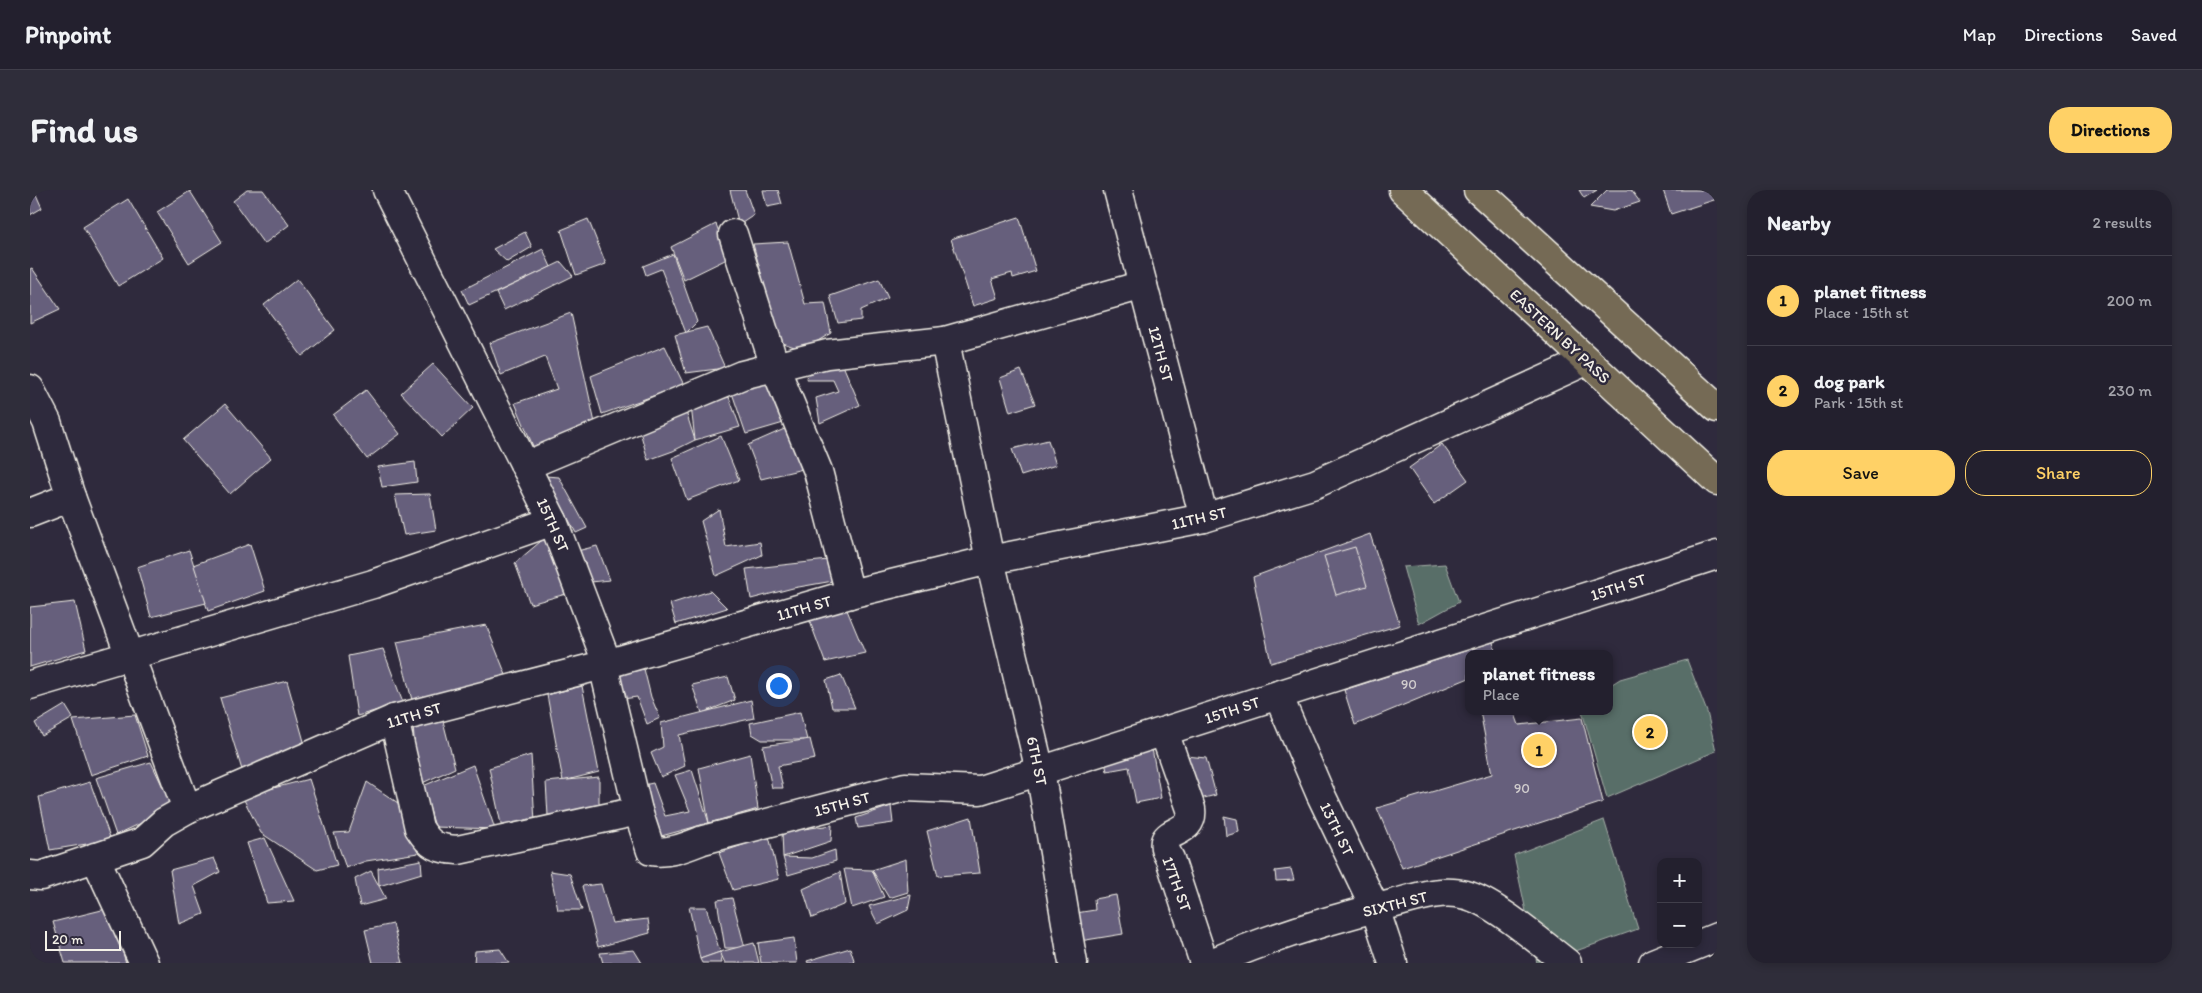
<!DOCTYPE html>
<html lang="en">
<head>
<meta charset="utf-8">
<style>
	:root { --surface:#23202e; --page:#2f2d3a; --text:#f1f3f6; --muted:#a3a3aa; --line:#403e4a; --accent:#ffd166 }
	body { margin:0; font-family:Itim,sans-serif; background:var(--page); color:var(--text) }
	.controls { position:absolute; right:15px; bottom:15px; display:grid; overflow:hidden; border-radius:10px; box-shadow:0 2px 8px #0003 }
	.controls button { width:45px; height:45px; display:grid; place-items:center; padding:0; border:0; border-bottom:1px solid var(--line); background:var(--surface); color:var(--text); font:25px sans-serif }
	.scale { position:absolute; left:15px; bottom:12px; width:76px; box-sizing:border-box; padding-left:5px; border:2px solid #f4f1e8; border-top:0; font-size:14px; line-height:18px; white-space:nowrap; color:#f4f1e8; -webkit-text-stroke:4px #2f2a3d; paint-order:stroke }
	.you { position:absolute; left:748px; top:495px; width:18px; height:18px; margin:-12px; border:4px solid #fff; border-radius:50%; background:#1a73e8; box-shadow:0 0 0 8px #1a73e833 }
	.badge { display:grid; place-items:center; width:32px; height:32px; border-radius:50%; background:var(--accent); color:#111; font-size:16px; font-weight:700 }
	.pin { position:absolute; translate:-50% -50%; border:2px solid #fff; box-shadow:0 1px 5px #0006 }
	.popup { position:absolute; left:1435px; top:460px; width:148px; height:65px; box-sizing:border-box; display:grid; place-content:center; border-radius:10px; background:var(--surface); filter:drop-shadow(0 1px 4px #0005); font-size:16px; white-space:nowrap; color:var(--muted) }
	.popup b { font-size:19px; color:var(--text) }
	.popup::after { content:''; position:absolute; left:50%; top:100%; margin-left:-10px; border:10px solid transparent; border-top-color:var(--surface) }
	.list { margin:0; padding:0; list-style:none }
	h2 { display:flex; justify-content:space-between; align-items:center; height:65px; margin:0; padding:0 20px; font-size:21px }
	h2 small { font-size:16px; font-weight:400; color:var(--muted) }
	.list li { display:grid; grid-template-columns:32px 1fr auto; gap:15px; align-items:center; box-sizing:border-box; height:90px; padding:0 20px; border-top:1px solid var(--line) }
	.list b { display:block; font-size:19px; white-space:nowrap }
	.list p { margin:0; font-size:16px; white-space:nowrap; color:var(--muted) }
	.list em { font-size:16px; font-style:normal; color:var(--muted) }
	.actions { display:flex; gap:10px; padding:15px 20px }
	.actions a { flex:1; padding:11px 0; border:1px solid var(--accent); border-radius:20px; text-align:center; font-size:18px; color:var(--accent) }
	.actions .main { background:var(--accent); color:#111 }
	.map { position:relative; flex:none; width:1687px; height:773px; overflow:hidden; border-radius:20px }
	header { display:flex; align-items:center; gap:30px; box-sizing:border-box; height:70px; padding:0 25px; background:var(--surface); border-bottom:1px solid var(--line) }
	header strong { font-size:24px }
	nav { display:flex; gap:28px; margin-inline-start:auto; font-size:18px }
	.intro { display:flex; align-items:center; justify-content:space-between; box-sizing:border-box; height:120px; padding:0 30px }
	h1 { margin:0; font-size:35px }
	.button { padding:12px 22px; border-radius:20px; background:var(--accent); color:#111; font-size:18px; font-weight:700 }
	main { display:flex; gap:30px; padding:0 30px }
	aside { flex:1; background:var(--surface); border-radius:20px; box-shadow:0 2px 8px #0003 }
	.map>svg:first-child { display:block }
	.green { fill:#586e68; stroke:#a6b0a8 }
	.building { fill:#665f7c; stroke:#f4f1e8 }
	.lines { fill:none; stroke-linecap:round; stroke-linejoin:round }
	.minor-casing { stroke:#f4f1e8; stroke-width:31 }
	.major-casing { stroke:#f4f1e8; stroke-width:31 }
	.minor { stroke:#2f2a3d; stroke-width:28 }
	.major { stroke:#746b55; stroke-width:28 }
	.labels { text-anchor:middle; dominant-baseline:central; stroke-width:5; stroke-linejoin:round; paint-order:stroke }
	.number-label { font-size:14px; fill:#d0cccd }
	.street-label { font-size:16px; fill:#f4f1e8; stroke:#2f2a3d }
</style>
</head>
<body>
<header>
<strong>Pinpoint</strong>
<nav><a>Map</a><a>Directions</a><a>Saved</a></nav>
</header>
<div class="intro"><h1>Find us</h1><a class="button">Directions</a></div>
<main>
<div class="map">
<svg width="1687" height="773" viewBox="0 0 1687 773">
	<rect width="100%" height="100%" fill="#2f2a3d"/>
	<filter id="ink" filterUnits="userSpaceOnUse"><feTurbulence type="fractalNoise" baseFrequency=".02" numOctaves="2"/><feDisplacementMap in="SourceGraphic" scale="10" xChannelSelector="R" yChannelSelector="G"/><feConvolveMatrix kernelMatrix="1 2 1 2 8 2 1 2 1" color-interpolation-filters="sRGB"/></filter>
	<g filter="url(#ink)">
		<g class="green">
			<polygon points="1415,374 1429,412 1389,434 1373,377"/>
			<polygon points="1657,470 1677,522 1686,561 1577,608 1552,521 1579,521 1579,496 1590,489"/>
			<polygon points="1574,630 1608,739 1512,773 1507,773 1484,665"/>
		</g>
		<g class="building">
			<polygon points="0,0 4,0 12,18 0,25"/>
			<polygon points="217,0 233,0 259,35 234,54 203,11"/>
			<polygon points="700,0 715,0 724,25 709,35"/>
			<polygon points="733,0 748,0 752,14 737,17"/>
			<polygon points="1549,0 1567,0 1554,8"/>
			<polygon points="1577,0 1601,0 1610,12 1583,21 1560,17"/>
			<polygon points="1633,0 1687,0 1687,9 1641,24"/>
			<polygon points="160,1 192,52 159,73 127,22"/>
			<polygon points="98,9 133,68 88,96 53,37"/>
			<polygon points="989,27 1006,81 983,88 982,83 962,89 968,108 943,116 921,49"/>
			<polygon points="558,29 576,74 546,85 531,40"/>
			<polygon points="686,34 699,68 654,90 641,57"/>
			<polygon points="495,42 502,57 477,72 463,59"/>
			<polygon points="758,52 775,114 795,113 801,143 773,160 750,152 723,54"/>
			<polygon points="513,59 521,77 439,115 432,100"/>
			<polygon points="643,64 667,132 656,143 631,79 616,85 613,76"/>
			<polygon points="531,72 543,86 474,120 466,103"/>
			<polygon points="2,78 30,119 0,133 0,79"/>
			<polygon points="267,89 305,140 272,166 234,115"/>
			<polygon points="849,89 858,108 831,120 831,130 808,133 800,106"/>
			<polygon points="541,123 565,233 505,261 485,213 527,199 515,167 471,185 460,153"/>
			<polygon points="677,137 695,178 656,183 645,145"/>
			<polygon points="635,156 654,195 572,224 561,186"/>
			<polygon points="812,173 830,215 790,233 786,208 808,201 803,190 777,190 778,180"/>
			<polygon points="403,174 443,218 412,247 371,203"/>
			<polygon points="991,180 1005,214 980,222 970,188"/>
			<polygon points="735,192 757,232 716,244 701,200"/>
			<polygon points="336,200 370,244 337,269 303,225"/>
			<polygon points="699,207 710,237 665,250 661,216"/>
			<polygon points="195,214 241,268 200,304 153,250"/>
			<polygon points="656,222 665,250 643,261 618,270 609,238"/>
			<polygon points="759,237 777,278 731,289 718,255"/>
			<polygon points="691,246 709,290 657,310 642,268"/>
			<polygon points="1018,250 1026,275 991,286 982,259"/>
			<polygon points="1412,254 1438,290 1404,314 1379,278"/>
			<polygon points="385,272 387,292 352,297 348,277"/>
			<polygon points="515,286 529,287 557,338 546,343"/>
			<polygon points="400,304 406,340 374,345 365,305"/>
			<polygon points="689,319 696,357 730,352 732,365 686,386 671,331"/>
			<polygon points="523,341 543,402 500,414 485,373"/>
			<polygon points="1340,344 1370,435 1241,473 1223,387"/>
			<polygon points="220,354 235,401 178,421 163,375"/>
			<polygon points="567,356 580,390 561,392 547,361"/>
			<polygon points="1325,357 1337,396 1306,405 1294,366"/>
			<polygon points="159,360 176,413 121,427 107,377"/>
			<polygon points="798,370 803,391 763,398 721,409 716,379"/>
			<polygon points="680,401 697,418 646,434 640,414"/>
			<polygon points="45,412 56,460 0,477 0,417"/>
			<polygon points="817,420 835,463 795,472 779,429"/>
			<polygon points="456,435 478,490 383,514 367,452"/>
			<polygon points="1463,452 1466,464 1439,464 1439,488 1325,535 1314,500"/>
			<polygon points="353,459 373,513 327,526 318,466"/>
			<polygon points="614,479 621,507 630,528 617,534 607,507 586,510 580,485"/>
			<polygon points="811,485 825,518 802,518 796,490"/>
			<polygon points="698,487 705,510 672,523 662,495"/>
			<polygon points="257,491 275,555 212,580 190,508"/>
			<polygon points="552,496 569,582 533,591 517,505"/>
			<polygon points="721,510 724,528 649,545 655,576 631,587 621,563 633,557 631,533"/>
			<polygon points="35,515 43,528 12,546 5,533"/>
			<polygon points="1450,521 1484,521 1489,535 1552,528 1573,612 1372,678 1347,618 1462,584"/>
			<polygon points="770,522 777,550 732,550 722,544 720,533"/>
			<polygon points="105,525 118,566 61,585 43,530"/>
			<polygon points="413,531 425,578 388,595 383,536"/>
			<polygon points="780,549 785,569 748,576 753,598 742,598 733,556"/>
			<polygon points="1121,553 1131,608 1106,613 1099,577 1077,581 1073,563"/>
			<polygon points="720,564 728,619 679,633 669,578"/>
			<polygon points="501,565 505,632 472,639 459,578"/>
			<polygon points="1156,566 1176,568 1186,605 1166,610"/>
			<polygon points="121,572 143,618 86,645 66,588"/>
			<polygon points="443,575 465,639 405,637 393,596"/>
			<polygon points="662,580 679,633 624,648 609,596 623,593 635,626 660,621 645,585"/>
			<polygon points="569,587 569,622 518,626 516,592"/>
			<polygon points="279,589 307,675 287,680 231,643 212,606"/>
			<polygon points="60,592 81,650 20,660 9,607"/>
			<polygon points="337,592 371,615 388,663 336,671 316,678 304,643 319,642"/>
			<polygon points="861,616 863,633 828,638 826,628"/>
			<polygon points="1194,626 1207,629 1209,642 1196,646"/>
			<polygon points="941,627 950,683 908,686 897,641"/>
			<polygon points="802,635 801,651 753,667 752,642"/>
			<polygon points="739,646 749,689 703,700 689,663"/>
			<polygon points="235,648 264,711 237,713 217,653"/>
			<polygon points="805,660 806,671 758,685 753,667 782,668"/>
			<polygon points="184,668 190,682 164,696 174,724 149,734 140,680"/>
			<polygon points="876,669 878,702 859,708 842,680"/>
			<polygon points="391,670 392,683 349,696 348,678"/>
			<polygon points="814,679 842,680 854,707 822,718"/>
			<polygon points="1261,679 1264,690 1246,691 1245,681"/>
			<polygon points="341,681 356,709 330,716 325,689"/>
			<polygon points="520,681 540,684 552,720 528,720"/>
			<polygon points="810,682 815,714 782,728 773,699"/>
			<polygon points="571,694 582,733 618,729 620,743 568,757 552,696"/>
			<polygon points="881,705 878,720 848,734 839,716"/>
			<polygon points="1086,705 1093,744 1050,751 1046,723 1065,720 1064,709"/>
			<polygon points="702,708 715,758 695,758 687,710"/>
			<polygon points="659,717 676,717 690,762 670,769"/>
			<polygon points="80,718 96,773 35,773 23,732"/>
			<polygon points="363,734 373,773 343,773 335,740"/>
			<polygon points="764,748 767,773 731,773 728,753"/>
			<polygon points="724,753 729,773 695,773 690,762"/>
			<polygon points="820,758 825,773 778,773 777,771"/>
			<polygon points="470,759 479,773 444,773 445,761"/>
			<polygon points="604,760 612,773 573,773 570,763"/>
			<polygon points="690,762 692,773 672,773 670,769"/>
		</g>
		<g class="lines">
			<defs>
				<g id="minor">
					<path d="M357,0L523,331L574,465L573,475L608,621L621,661C639,664 655,657 673,650L875,597L950,600L1687,365"/>
					<polyline points="1088,0 1174,328"/>
					<polyline points="703,44 745,177 788,281 820,404"/>
					<polyline points="915,151 960,370 1010,581 1043,773"/>
					<polyline points="0,199 17,232 41,307 157,619"/>
					<polyline points="495,276 712,185 797,164 915,151 1113,95"/>
					<polyline points="0,323 41,307"/>
					<polyline points="0,495 343,394 523,331"/>
					<polyline points="1248,505 1290,603 1345,718 1363,773"/>
					<path d="M364,529L389,638C401,657 406,658 428,660L608,621"/>
					<path d="M1134,542L1161,619C1165,650 1119,635 1140,669L1174,773"/>
					<polyline points="65,667 114,773"/>
					<polyline points="0,685 11,686 112,652 134,632 157,619 364,529 573,475 820,404 960,370 1174,328 1285,294 1556,171"/>
					<path d="M1181,773C1239,748 1300,729 1362,714C1385,708 1412,698 1436,705C1464,712 1512,754 1537,773"/>
					<polyline points="1623,773 1687,747"/>
				</g>
				<g id="major">
					<polyline points="1373,0 1687,291"/>
					<polyline points="1448,0 1687,218"/>
				</g>
			</defs>
			<use href="#minor" class="minor-casing"/>
			<use href="#major" class="major-casing"/>
			<use href="#minor" class="minor"/>
			<use href="#major" class="major"/>
		</g>
	</g>
	<g class="labels">
		<g class="number-label">
			<text x="1379" y="494">90</text>
			<text x="1492" y="598">90</text>
		</g>
		<g class="street-label">
			<text transform="translate(1530 146) rotate(43)">EASTERN BY PASS</text>
			<text transform="translate(1131 164) rotate(75)">12TH ST</text>
			<text transform="translate(1169 328) rotate(-13)">11TH ST</text>
			<text transform="translate(523 335) rotate(66)">15TH ST</text>
			<text transform="translate(1588 397) rotate(-18)">15TH ST</text>
			<text transform="translate(774 418) rotate(-16)">11TH ST</text>
			<text transform="translate(1202 520) rotate(-18)">15TH ST</text>
			<text transform="translate(384 525) rotate(-17)">11TH ST</text>
			<text transform="translate(1007 571) rotate(78)">6TH ST</text>
			<text transform="translate(812 614) rotate(-15)">15TH ST</text>
			<text transform="translate(1307 639) rotate(64)">13TH ST</text>
			<text transform="translate(1147 694) rotate(70)">17TH ST</text>
			<text transform="translate(1365 714) rotate(-14)">SIXTH ST</text>
		</g>
	</g>
</svg>
<div class="controls">
<button>+</button>
<button>−</button>
</div>
<div class="scale">20 m</div>
<div class="you"></div>
<div class="pin badge" style="left:1509px;top:560px">1</div>
<div class="popup"><b>planet fitness</b>Place</div>
<div class="pin badge" style="left:1620px;top:542px">2</div>
</div>
<aside>
<h2>Nearby<small>2 results</small></h2>
<ul class="list">
<li><span class="badge">1</span><div><b>planet fitness</b><p>Place · 15th st</p></div><em>200 m</em></li>
<li><span class="badge">2</span><div><b>dog park</b><p>Park · 15th st</p></div><em>230 m</em></li>
</ul>
<div class="actions"><a class="main">Save</a><a>Share</a></div>
</aside>
</main>
</body>
</html>
